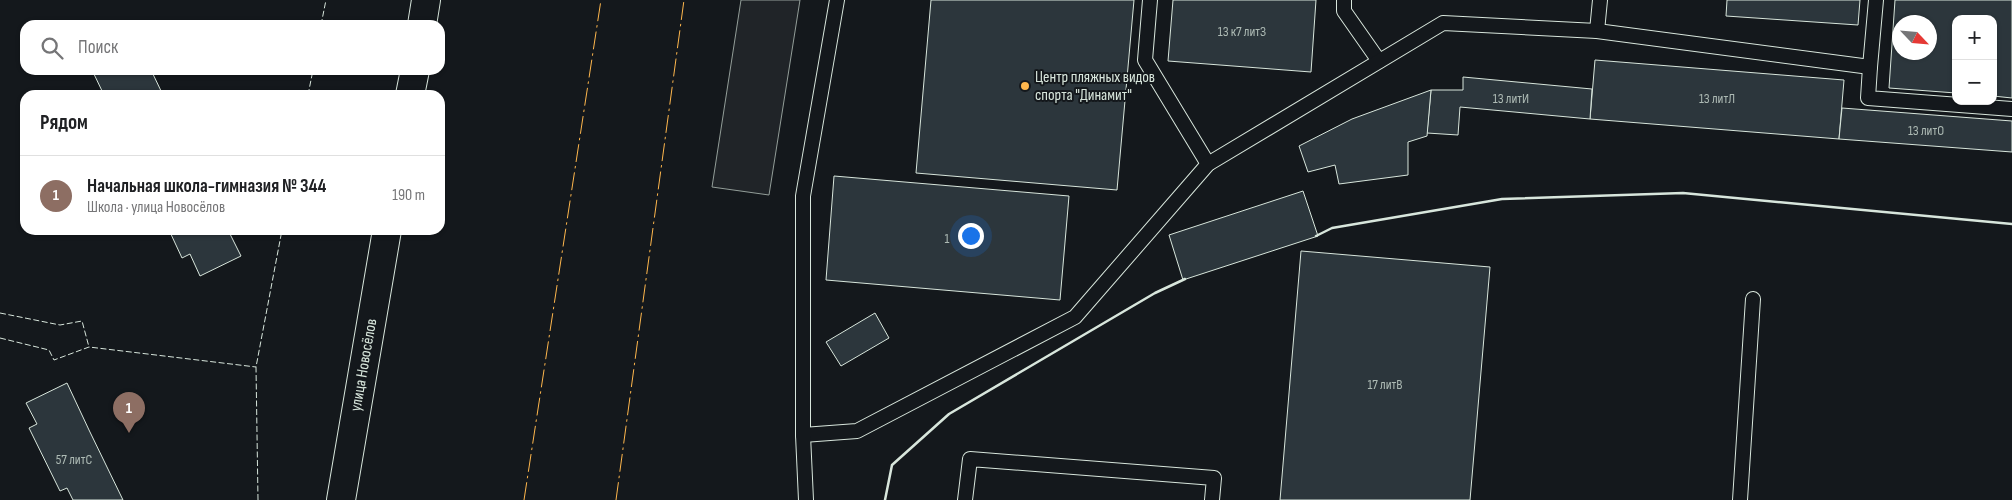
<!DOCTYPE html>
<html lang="ru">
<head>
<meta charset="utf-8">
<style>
	:root { --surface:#fff; --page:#f6f6f6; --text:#202124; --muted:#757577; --line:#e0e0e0; --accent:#7c3aed }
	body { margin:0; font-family:"Sofia Sans Condensed",sans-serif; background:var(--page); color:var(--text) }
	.controls { position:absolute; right:15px; top:15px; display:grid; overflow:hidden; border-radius:10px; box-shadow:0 1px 4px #0004 }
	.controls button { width:45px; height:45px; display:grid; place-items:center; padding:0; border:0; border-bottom:1px solid var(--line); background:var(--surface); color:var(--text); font:25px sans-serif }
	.compass { position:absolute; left:1892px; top:15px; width:45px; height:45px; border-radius:50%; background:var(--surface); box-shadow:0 1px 4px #0004; rotate:116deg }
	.you { position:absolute; left:970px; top:235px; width:18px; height:18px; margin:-12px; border:4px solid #fff; border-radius:50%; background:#1a73e8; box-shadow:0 0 0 8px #1a73e833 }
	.badge { display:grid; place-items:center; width:32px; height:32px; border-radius:50%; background:var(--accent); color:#fff; font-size:16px; font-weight:700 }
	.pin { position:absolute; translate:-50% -41px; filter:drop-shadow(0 1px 2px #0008) }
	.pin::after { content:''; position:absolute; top:26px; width:18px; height:15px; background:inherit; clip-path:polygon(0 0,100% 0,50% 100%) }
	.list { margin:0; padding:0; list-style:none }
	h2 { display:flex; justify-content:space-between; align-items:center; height:65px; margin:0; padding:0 20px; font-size:21px }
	h2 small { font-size:16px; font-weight:400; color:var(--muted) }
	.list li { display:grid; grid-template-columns:32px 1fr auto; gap:15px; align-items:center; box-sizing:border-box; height:80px; padding:0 20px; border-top:1px solid var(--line) }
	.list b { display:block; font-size:19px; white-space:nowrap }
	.list p { margin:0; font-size:16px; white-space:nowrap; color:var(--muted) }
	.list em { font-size:16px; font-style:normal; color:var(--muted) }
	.icon { flex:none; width:28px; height:28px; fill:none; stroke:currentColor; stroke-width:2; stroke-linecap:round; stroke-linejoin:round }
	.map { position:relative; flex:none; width:2012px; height:500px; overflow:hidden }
	.search { position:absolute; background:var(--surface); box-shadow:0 1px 4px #0004; left:20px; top:20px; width:425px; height:55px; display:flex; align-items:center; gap:12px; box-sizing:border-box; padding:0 18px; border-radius:15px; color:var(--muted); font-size:19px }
	.panel { position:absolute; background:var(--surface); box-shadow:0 1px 4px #0004; left:20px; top:90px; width:425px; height:145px; border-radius:15px }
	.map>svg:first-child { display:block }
	.green { fill:#202428; stroke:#939e99 }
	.building { fill:#2c363c; stroke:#d8e6dc; fill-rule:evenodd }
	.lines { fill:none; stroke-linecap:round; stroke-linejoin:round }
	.service-casing { stroke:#d8e6dc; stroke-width:16 }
	.minor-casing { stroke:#d8e6dc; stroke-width:30 }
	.service { stroke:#14181c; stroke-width:14 }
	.minor { stroke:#14181c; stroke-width:28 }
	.fence { stroke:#d8e6dc; stroke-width:1; stroke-dasharray:6 2.5; stroke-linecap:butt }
	.wall { stroke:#d8e6dc; stroke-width:2.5 }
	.power { stroke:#ffb74d; stroke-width:1; stroke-dasharray:18 4 2.5 4; stroke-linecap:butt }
	.poi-dot { fill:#ffb74d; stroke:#14181c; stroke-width:2 }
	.labels { text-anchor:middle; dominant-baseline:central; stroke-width:4; stroke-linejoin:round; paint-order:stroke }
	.number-label { font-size:14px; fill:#adbab4 }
	.poi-label { font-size:16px; fill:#d8e6dc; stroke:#14181c; text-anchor:start }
	.street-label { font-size:16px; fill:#d8e6dc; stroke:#14181c }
</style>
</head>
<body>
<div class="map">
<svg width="2012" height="500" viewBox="0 0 2012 500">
	<rect width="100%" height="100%" fill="#14181c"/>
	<polygon class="green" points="741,0 800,0 769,195 712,187"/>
	<g class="building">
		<polygon points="931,0 1134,0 1117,190 916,173"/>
		<polygon points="1173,0 1316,0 1311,72 1168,61"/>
		<polygon points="1727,0 1860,0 1858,25 1726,16"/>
		<path d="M1895,0H2012V98L1993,96V19H1956V93L1889,88ZM1900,22H1930V52H1900Z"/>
		<polygon points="1595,60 1844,80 1839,139 1590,119"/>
		<polygon points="92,70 151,70 163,95 104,95"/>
		<polygon points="1463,77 1592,89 1590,119 1460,107 1458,135 1427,133 1431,90 1463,90"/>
		<polygon points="1431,90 1427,136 1408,142 1408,175 1339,184 1335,165 1308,172 1299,146 1352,119"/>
		<polygon points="1842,108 2012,121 2012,152 1839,139"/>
		<polygon points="834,176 1069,196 1060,300 826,280"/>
		<polygon points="1303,191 1318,236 1183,280 1169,235"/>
		<polygon points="169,230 228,230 241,256 200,276 190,254 182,258"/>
		<polygon points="1301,251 1490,267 1470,500 1280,500"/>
		<polygon points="875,313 889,338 841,366 826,342"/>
		<polygon points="67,383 89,430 123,500 73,500 67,488 60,491 29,428 37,424 26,403"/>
	</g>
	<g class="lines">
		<defs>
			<g id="service">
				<polyline points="1150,0 1145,60 1208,164"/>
				<polyline points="1344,0 1344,11 1379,61"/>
				<polyline points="1597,31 1600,0"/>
				<polyline points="1870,67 1868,98 2012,109"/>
				<polyline points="803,435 857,431 1075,317 1208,164 1443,23 1597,31 1870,67 1876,0"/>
				<polyline points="806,500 803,435 803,196 837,0"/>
				<polyline points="965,500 970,459 1214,478 1212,500"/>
				<polyline points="1740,500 1753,299"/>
			</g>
			<g id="minor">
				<polyline points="422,25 426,0"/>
				<polyline points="410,95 415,70"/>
				<polyline points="341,500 387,230"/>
			</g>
		</defs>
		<use href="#service" class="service-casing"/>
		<use href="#minor" class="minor-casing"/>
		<use href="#service" class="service"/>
		<use href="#minor" class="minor"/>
		<g class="fence">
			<polyline points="321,25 326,0"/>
			<polyline points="308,95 313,70"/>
			<polyline points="0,313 60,325 82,321 89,347"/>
			<polyline points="0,338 49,350 54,360 89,347 256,367"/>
			<polyline points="258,500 256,367 282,230"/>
		</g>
		<g class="wall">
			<polyline points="1316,236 1332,228 1502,199 1683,193 2012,224"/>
			<polyline points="885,500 892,465 949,414 1155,293 1185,279"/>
		</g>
		<g class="power">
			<polyline points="524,500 601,0"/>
			<polyline points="616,500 684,0"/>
		</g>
	</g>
	<circle class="poi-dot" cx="1025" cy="86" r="5"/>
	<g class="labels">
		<g class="number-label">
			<text x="1242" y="31">13 к7 литЗ</text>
			<text x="1511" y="98">13 литИ</text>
			<text x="1717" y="98">13 литЛ</text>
			<text x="1926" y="130">13 литО</text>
			<text x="947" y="238">1</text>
			<text x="1385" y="384">17 литВ</text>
			<text x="74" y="459">57 литС</text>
		</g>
		<g class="poi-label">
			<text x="1035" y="77">Центр пляжных видов<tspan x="1035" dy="18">спорта "Динамит"</tspan></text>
		</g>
		<g class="street-label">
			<text transform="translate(364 365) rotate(-80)">улица Новосёлов</text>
		</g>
	</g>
</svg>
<div class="controls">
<button>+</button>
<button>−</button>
</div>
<svg class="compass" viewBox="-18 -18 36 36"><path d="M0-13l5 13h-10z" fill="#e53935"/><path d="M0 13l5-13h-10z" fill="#757577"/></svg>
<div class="you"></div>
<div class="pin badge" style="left:129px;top:433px;background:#8d6e63">1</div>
<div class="search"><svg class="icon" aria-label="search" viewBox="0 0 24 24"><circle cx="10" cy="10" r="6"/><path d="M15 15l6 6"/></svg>Поиск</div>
<section class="panel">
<h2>Рядом<small></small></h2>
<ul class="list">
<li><span class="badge" style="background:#8d6e63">1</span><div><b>Начальная школа-гимназия № 344</b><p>Школа · улица Новосёлов</p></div><em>190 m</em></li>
</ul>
</section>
</div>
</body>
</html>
